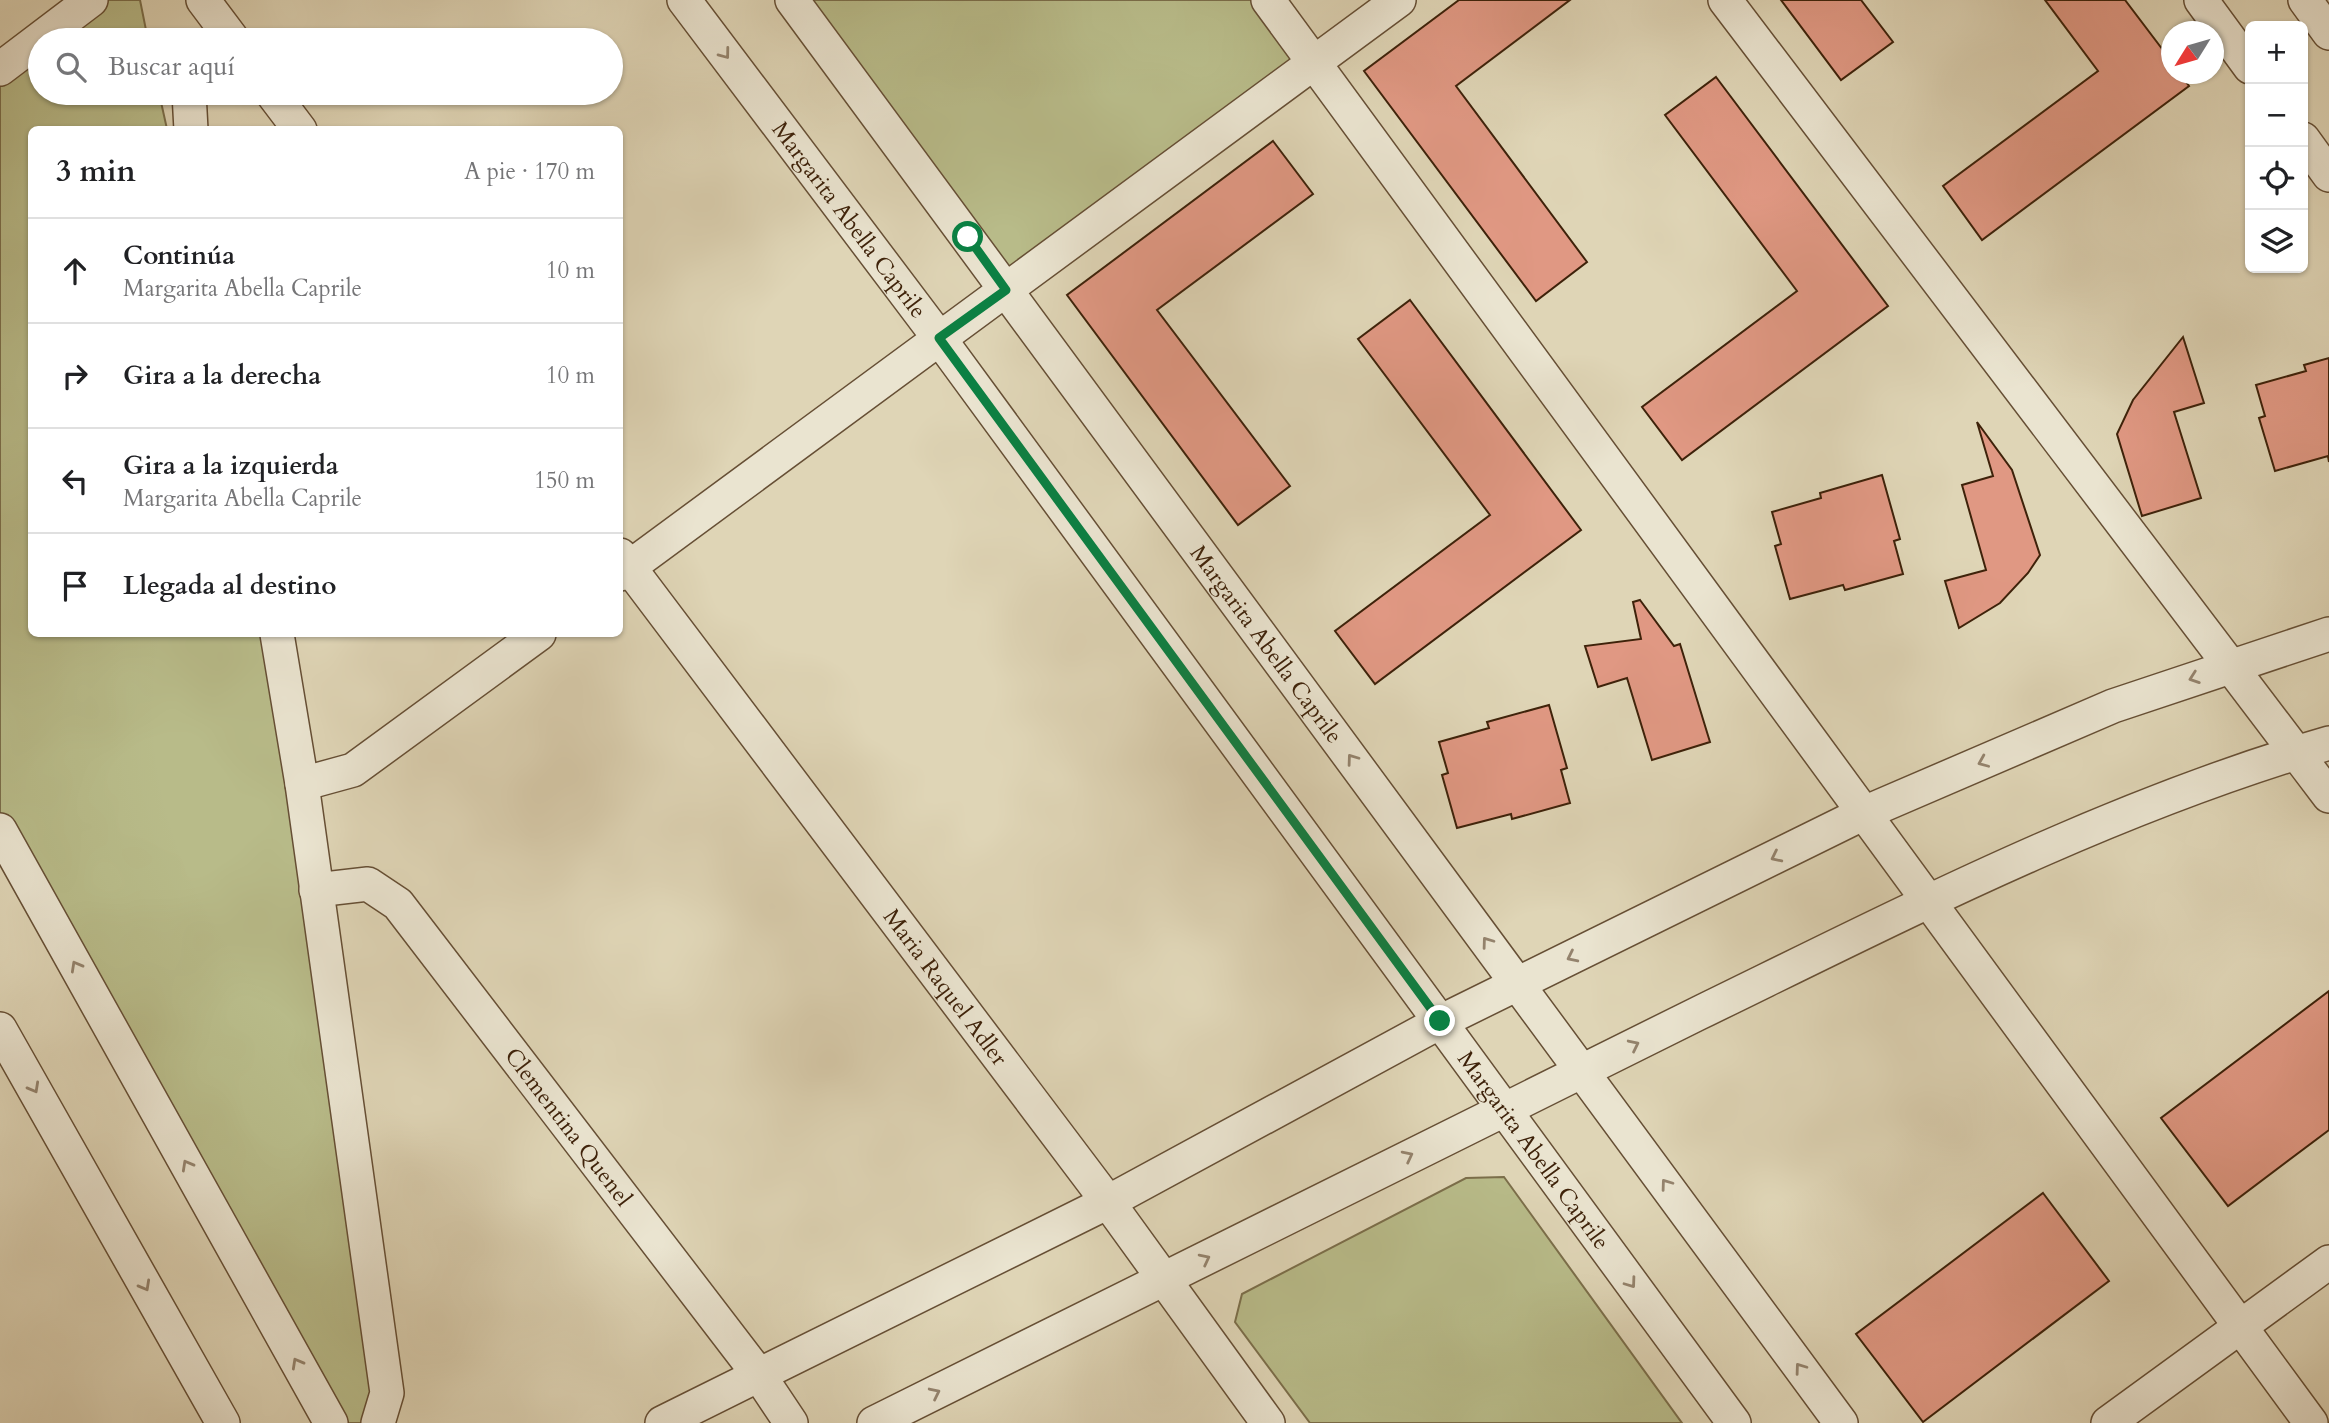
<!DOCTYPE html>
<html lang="es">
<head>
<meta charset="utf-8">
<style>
	:root { --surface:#fff; --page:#f2f2f2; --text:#202124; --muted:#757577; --line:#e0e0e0 }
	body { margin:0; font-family:Cardo,serif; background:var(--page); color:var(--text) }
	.controls { position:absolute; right:21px; top:21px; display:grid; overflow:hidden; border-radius:10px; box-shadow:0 2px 5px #0004 }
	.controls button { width:63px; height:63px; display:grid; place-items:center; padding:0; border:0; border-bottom:2px solid var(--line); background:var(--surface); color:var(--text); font:35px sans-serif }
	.compass { position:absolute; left:2161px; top:21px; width:63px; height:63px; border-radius:50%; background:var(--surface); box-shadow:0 2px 5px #0004; rotate:233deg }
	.stop { position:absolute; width:21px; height:21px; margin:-16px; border:5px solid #0b8043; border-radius:50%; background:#fff }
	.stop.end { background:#0b8043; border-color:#fff; box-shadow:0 2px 7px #0008 }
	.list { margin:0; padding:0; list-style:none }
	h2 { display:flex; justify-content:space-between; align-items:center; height:91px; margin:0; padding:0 28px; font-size:30px }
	h2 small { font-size:23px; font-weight:400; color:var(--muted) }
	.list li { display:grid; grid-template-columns:46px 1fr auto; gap:21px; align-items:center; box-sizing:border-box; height:105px; padding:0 28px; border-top:2px solid var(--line) }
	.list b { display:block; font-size:26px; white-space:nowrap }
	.list p { margin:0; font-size:23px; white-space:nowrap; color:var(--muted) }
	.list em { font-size:23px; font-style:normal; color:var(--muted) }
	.icon { flex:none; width:38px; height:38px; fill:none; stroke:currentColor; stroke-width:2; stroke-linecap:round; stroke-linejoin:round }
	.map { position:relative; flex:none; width:2329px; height:1423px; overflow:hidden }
	.search { position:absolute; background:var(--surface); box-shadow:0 2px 5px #0004; left:28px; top:28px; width:595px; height:77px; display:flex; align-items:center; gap:18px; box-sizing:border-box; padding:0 24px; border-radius:38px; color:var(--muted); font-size:26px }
	.panel { position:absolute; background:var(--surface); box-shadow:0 2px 5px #0004; left:28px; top:126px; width:595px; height:511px; border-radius:10px }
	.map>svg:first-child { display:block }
	.green { fill:#b8bb89; stroke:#7b6e4a; stroke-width:2 }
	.building { fill:#e09883; stroke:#3e220a; stroke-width:2 }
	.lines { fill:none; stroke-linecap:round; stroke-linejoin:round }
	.minor-casing { stroke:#664f35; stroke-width:36 }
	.minor { stroke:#eae4d0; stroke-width:33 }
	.oneway { stroke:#94836d }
	.route { stroke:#0b8043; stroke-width:9 }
	.labels { text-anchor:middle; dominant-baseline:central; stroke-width:5; stroke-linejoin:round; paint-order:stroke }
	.street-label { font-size:23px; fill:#3e220a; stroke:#eae4d0 }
</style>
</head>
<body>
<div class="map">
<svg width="2329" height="1423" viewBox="0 0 2329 1423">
	<rect width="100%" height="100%" fill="#dfd5b6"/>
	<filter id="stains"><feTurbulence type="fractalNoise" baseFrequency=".00286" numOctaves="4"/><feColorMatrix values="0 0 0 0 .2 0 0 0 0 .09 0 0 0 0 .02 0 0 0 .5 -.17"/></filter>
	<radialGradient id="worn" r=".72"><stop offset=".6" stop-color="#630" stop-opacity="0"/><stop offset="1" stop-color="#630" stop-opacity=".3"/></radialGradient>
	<g class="green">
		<polygon points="92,0 140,0 148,40 40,40 40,93 159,93 167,129 32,130 32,634 271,634 378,1423 331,1423 0,830 0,68"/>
		<polygon points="792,0 1268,0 1314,62 1006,290"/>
		<polygon points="1504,1177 1682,1423 1310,1423 1235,1322 1242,1294 1466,1178"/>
	</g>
	<g class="building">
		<polygon points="1459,0 1570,0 1456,86 1587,262 1536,301 1364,71"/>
		<polygon points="1781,0 1861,0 1893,42 1841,80"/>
		<polygon points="2045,0 2125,0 2172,62 2172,74 2180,74 2189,86 1982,240 1943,186 2098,71"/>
		<polygon points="1716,77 1888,306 1682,460 1642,407 1797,291 1665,115"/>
		<polygon points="1273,141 1313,194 1157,310 1290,486 1238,525 1067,295"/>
		<polygon points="1410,300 1581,530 1375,684 1335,631 1490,515 1358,339"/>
		<polygon points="2183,337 2204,403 2174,412 2201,498 2142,516 2117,434 2133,400"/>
		<polygon points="2329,358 2329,462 2328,456 2275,471 2259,418 2265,416 2256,385 2306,371 2304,365"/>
		<polygon points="1977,422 2012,470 2040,555 2028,573 2000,603 1959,628 1945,581 1986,570 1962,485 1993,476"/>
		<polygon points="1882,475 1900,539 1894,541 1903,574 1845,590 1843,585 1790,599 1775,546 1781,544 1772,512 1821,498 1820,493"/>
		<polygon points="1640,600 1674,646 1680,644 1710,742 1652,760 1627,678 1598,687 1585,646 1641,639 1633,602"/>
		<polygon points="1549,705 1567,768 1561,770 1570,803 1512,819 1511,814 1457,828 1442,775 1448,773 1439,742 1489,728 1487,722"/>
		<polygon points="2329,991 2329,1130 2228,1206 2161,1118"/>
		<polygon points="2043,1193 2109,1281 1923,1422 1856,1334"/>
	</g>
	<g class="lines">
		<defs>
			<g id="minor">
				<polyline points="203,0 233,40"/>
				<path id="s1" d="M684,0L939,338L1734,1423"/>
				<path id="s2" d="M792,0L1841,1423"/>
				<polyline points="1268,0 2311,1423"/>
				<polyline points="1725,0 2329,796"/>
				<polyline points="2201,0 2250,67"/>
				<polyline points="2305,0 2329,33"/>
				<polyline points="0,69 91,0"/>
				<polyline points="189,93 191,130"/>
				<polyline points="272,93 300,130"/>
				<polyline points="2303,139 2329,175"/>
				<path id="s3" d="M620,555L1108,1202L1268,1423"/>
				<polyline points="620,574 1399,0"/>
				<polyline points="277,634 302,784 387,1393 378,1423"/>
				<polyline points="302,784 353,770 539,634"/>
				<polyline points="0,830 331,1423"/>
				<path id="s4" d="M316,890L368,884L398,904L759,1375L791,1423"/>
				<polyline points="0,1029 223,1423"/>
				<polyline points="662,1423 1108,1202 1440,1022 1862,814 2113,706 2329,634"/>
				<path d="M874,1423C1149,1287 1423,1148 1699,1013C1904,913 2109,807 2329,743"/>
				<polyline points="2108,1423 2329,1262"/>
			</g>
		</defs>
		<use href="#minor" class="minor-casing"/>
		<use href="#minor" class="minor"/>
	</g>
	<defs><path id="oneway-chevron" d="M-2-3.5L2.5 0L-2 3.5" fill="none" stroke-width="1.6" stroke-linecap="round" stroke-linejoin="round" transform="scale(1.75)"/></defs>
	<g class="oneway">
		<use href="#oneway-chevron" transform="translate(725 54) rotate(53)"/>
		<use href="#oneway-chevron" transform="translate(2194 678) rotate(161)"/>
		<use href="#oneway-chevron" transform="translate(1352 759) rotate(-126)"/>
		<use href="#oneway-chevron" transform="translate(1983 762) rotate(157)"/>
		<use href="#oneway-chevron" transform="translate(1776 857) rotate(154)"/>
		<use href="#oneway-chevron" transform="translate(1487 942) rotate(-126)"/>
		<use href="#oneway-chevron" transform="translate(1572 957) rotate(154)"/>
		<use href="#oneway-chevron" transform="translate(76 966) rotate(-119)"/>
		<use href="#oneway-chevron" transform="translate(1634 1045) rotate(-26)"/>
		<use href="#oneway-chevron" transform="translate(34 1088) rotate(61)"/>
		<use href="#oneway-chevron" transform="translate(1408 1156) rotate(-27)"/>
		<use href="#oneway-chevron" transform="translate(187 1165) rotate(-119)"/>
		<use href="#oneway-chevron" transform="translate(1666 1184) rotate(-126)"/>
		<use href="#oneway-chevron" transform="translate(1205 1259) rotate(-27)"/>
		<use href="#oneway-chevron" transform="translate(1631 1283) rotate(54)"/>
		<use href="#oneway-chevron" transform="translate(145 1286) rotate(61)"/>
		<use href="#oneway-chevron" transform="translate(297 1363) rotate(-119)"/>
		<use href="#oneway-chevron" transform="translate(1800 1368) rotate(-126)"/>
		<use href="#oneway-chevron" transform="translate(935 1393) rotate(-26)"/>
	</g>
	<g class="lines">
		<polyline class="route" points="968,237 1006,290 939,338 1440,1021"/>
	</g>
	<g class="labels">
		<g class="street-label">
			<text stroke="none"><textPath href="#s1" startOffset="275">Margarita Abella Caprile</textPath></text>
			<text stroke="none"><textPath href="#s2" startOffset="800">Margarita Abella Caprile</textPath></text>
			<text stroke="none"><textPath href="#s3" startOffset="541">Maria Raquel Adler</textPath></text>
			<text stroke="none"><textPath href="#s4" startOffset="369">Clementina Quenel</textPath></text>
			<text stroke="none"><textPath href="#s1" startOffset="1430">Margarita Abella Caprile</textPath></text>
		</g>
	</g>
	<rect width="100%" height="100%" filter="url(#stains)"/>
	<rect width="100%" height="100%" fill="url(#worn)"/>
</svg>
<div class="controls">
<button>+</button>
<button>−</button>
<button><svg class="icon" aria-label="locate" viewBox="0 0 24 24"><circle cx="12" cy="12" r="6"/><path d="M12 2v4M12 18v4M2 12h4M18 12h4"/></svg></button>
<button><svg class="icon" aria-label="layers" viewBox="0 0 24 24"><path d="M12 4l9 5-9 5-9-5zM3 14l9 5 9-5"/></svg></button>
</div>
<svg class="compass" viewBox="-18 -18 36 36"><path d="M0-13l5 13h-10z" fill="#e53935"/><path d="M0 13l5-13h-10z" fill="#757577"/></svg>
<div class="stop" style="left:968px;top:237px"></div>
<div class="stop end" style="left:1440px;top:1021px"></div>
<div class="search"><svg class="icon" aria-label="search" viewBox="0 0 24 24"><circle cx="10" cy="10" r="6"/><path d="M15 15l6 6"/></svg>Buscar aquí</div>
<section class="panel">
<h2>3 min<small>A pie · 170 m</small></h2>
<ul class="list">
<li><svg class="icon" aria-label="ahead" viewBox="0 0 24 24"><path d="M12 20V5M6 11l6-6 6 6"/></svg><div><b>Continúa</b><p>Margarita Abella Caprile</p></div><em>10 m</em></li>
<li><svg class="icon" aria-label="right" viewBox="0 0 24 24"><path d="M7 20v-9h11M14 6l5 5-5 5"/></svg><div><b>Gira a la derecha</b></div><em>10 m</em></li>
<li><svg class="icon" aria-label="left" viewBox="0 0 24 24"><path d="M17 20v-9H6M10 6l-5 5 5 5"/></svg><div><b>Gira a la izquierda</b><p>Margarita Abella Caprile</p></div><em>150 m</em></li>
<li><svg class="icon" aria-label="arrive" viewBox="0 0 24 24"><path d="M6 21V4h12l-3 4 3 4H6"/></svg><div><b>Llegada al destino</b></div></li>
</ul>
</section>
</div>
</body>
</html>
